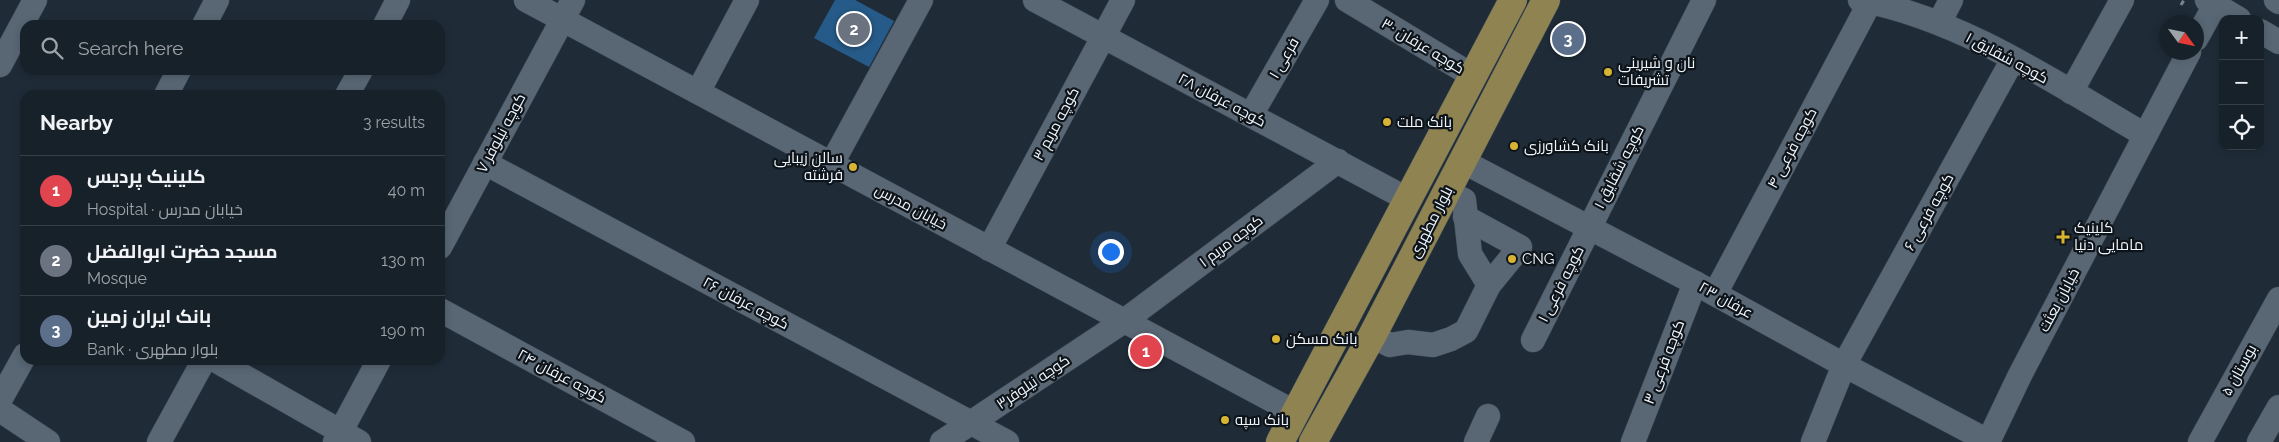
<!DOCTYPE html>
<html lang="en">
<head>
<meta charset="utf-8">
<style>
	:root { --surface:#17212a; --page:#202932; --text:#f1f3f6; --muted:#9ea3a8; --line:#363e47; --accent:#d93025 }
	body { margin:0; font-family:Raleway,Cairo,sans-serif; background:var(--page); color:var(--text) }
	.controls { position:absolute; right:15px; top:15px; display:grid; overflow:hidden; border-radius:10px; box-shadow:0 2px 8px #0003 }
	.controls button { width:45px; height:45px; display:grid; place-items:center; padding:0; border:0; border-bottom:1px solid var(--line); background:var(--surface); color:var(--text); font:25px sans-serif }
	.compass { position:absolute; left:2159px; top:15px; width:45px; height:45px; border-radius:50%; background:var(--surface); box-shadow:0 2px 8px #0003; rotate:123deg }
	.you { position:absolute; left:1110px; top:251px; width:18px; height:18px; margin:-12px; border:4px solid #fff; border-radius:50%; background:#1a73e8; box-shadow:0 0 0 8px #1a73e833 }
	.badge { display:grid; place-items:center; width:32px; height:32px; border-radius:50%; background:var(--accent); color:#fff; font-size:16px; font-weight:700 }
	.pin { position:absolute; translate:-50% -50%; border:2px solid #fff; box-shadow:0 1px 5px #0006 }
	.list { margin:0; padding:0; list-style:none }
	h2 { display:flex; justify-content:space-between; align-items:center; height:65px; margin:0; padding:0 20px; font-size:21px }
	h2 small { font-size:16px; font-weight:400; color:var(--muted) }
	.list li { display:grid; grid-template-columns:32px 1fr auto; gap:15px; align-items:center; box-sizing:border-box; height:70px; padding:0 20px; border-top:1px solid var(--line) }
	.list b { display:block; font-size:19px; white-space:nowrap }
	.list p { margin:0; font-size:16px; white-space:nowrap; color:var(--muted) }
	.list em { font-size:16px; font-style:normal; color:var(--muted) }
	.icon { flex:none; width:28px; height:28px; fill:none; stroke:currentColor; stroke-width:2; stroke-linecap:round; stroke-linejoin:round }
	.map { position:relative; flex:none; width:2279px; height:442px; overflow:hidden }
	.search { position:absolute; background:var(--surface); box-shadow:0 2px 8px #0003; left:20px; top:20px; width:425px; height:55px; display:flex; align-items:center; gap:12px; box-sizing:border-box; padding:0 18px; border-radius:15px; color:var(--muted); font-size:19px }
	.panel { position:absolute; background:var(--surface); box-shadow:0 2px 8px #0003; left:20px; top:90px; width:425px; height:275px; border-radius:15px }
	.map>svg:first-child { display:block }
	.building { fill:#265b89 }
	.lines { fill:none; stroke-linecap:round; stroke-linejoin:round }
	.minor-casing { stroke:#3f4a55; stroke-width:25 }
	.major-casing { stroke:#3f4a55; stroke-width:29 }
	.path { stroke:#7b8690; stroke-width:3; stroke-dasharray:5 2.5; stroke-linecap:butt }
	.minor { stroke:#596775; stroke-width:24 }
	.major { stroke:#8e8351; stroke-width:28 }
	.poi-dot { fill:#d8b434; stroke:#0e1419; stroke-width:2 }
	.labels { text-anchor:middle; dominant-baseline:central; stroke-width:4.5; stroke-linejoin:round; paint-order:stroke }
	.street-label { font-size:15px; fill:#eef6fe; stroke:#0e1419 }
	.poi-label { font-size:15px; fill:#eef6fe; stroke:#0e1419; text-anchor:start }
</style>
</head>
<body>
<div class="map">
<svg width="2279" height="442" viewBox="0 0 2279 442">
	<rect width="100%" height="100%" fill="#1f2c38"/>
	<polygon class="building" points="835,0 855,0 894,21 869,67 814,38"/>
	<g class="lines">
		<defs>
			<g id="minor">
				<polyline points="526,0 1296,413"/>
				<polyline points="1035,0 1409,200"/>
				<polyline points="1347,0 1473,76"/>
				<path d="M1860,0C1962,19 2057,84 2145,135"/>
				<polyline points="2207,0 2239,19"/>
				<polyline points="2276,0 2279,2"/>
				<polyline points="1939,23 1951,0"/>
				<polyline points="204,25 217,0"/>
				<polyline points="385,25 398,0"/>
				<polyline points="2260,31 2279,42"/>
				<polyline points="2196,39 2215,5"/>
				<polyline points="0,65 35,0"/>
				<polyline points="698,92 747,0"/>
				<polyline points="2071,92 2122,0"/>
				<polyline points="166,95 179,70"/>
				<polyline points="347,95 361,70"/>
				<polyline points="1251,115 1317,0"/>
				<polyline points="1462,161 1695,283 1844,365 1988,441"/>
				<polyline points="485,163 1007,442"/>
				<polyline points="831,165 921,0"/>
				<polyline points="1465,217 1520,247 1489,285"/>
				<polyline points="440,247 573,0"/>
				<polyline points="989,249 1123,0"/>
				<polyline points="1715,294 1870,2"/>
				<polyline points="440,310 683,442"/>
				<polyline points="1372,336 1390,345 1408,342 1433,345 1451,339 1466,331 1489,285 1470,254 1464,200 1447,192"/>
				<polyline points="1533,340 1704,0"/>
				<polyline points="215,360 359,442"/>
				<polyline points="0,400 25,355"/>
				<polyline points="0,410 48,442"/>
				<polyline points="159,442 204,360"/>
				<polyline points="335,442 379,360"/>
				<polyline points="942,442 1124,321 1338,161"/>
				<polyline points="1476,442 1488,416"/>
				<polyline points="1633,442 1695,283"/>
				<polyline points="1813,442 1844,365 2013,59"/>
				<polyline points="1988,442 2020,375 2189,52"/>
				<polyline points="2200,442 2279,299"/>
				<polyline points="2259,442 2279,407"/>
			</g>
			<g id="major">
				<polyline points="1280,442 1513,0"/>
				<polyline points="1313,442 1372,336 1546,0"/>
			</g>
		</defs>
		<use href="#minor" class="minor-casing"/>
		<use href="#major" class="major-casing"/>
		<polyline class="path" points="2181,5 2184,0"/>
		<use href="#minor" class="minor"/>
		<use href="#major" class="major"/>
	</g>
	<g class="poi-dot">
		<circle cx="1608" cy="72" r="5"/>
		<circle cx="1387" cy="122" r="5"/>
		<circle cx="1514" cy="146" r="5"/>
		<circle cx="853" cy="167" r="5"/>
		<path d="M2060.5 229.5h5v5h5v5h-5v5h-5v-5h-5v-5h5z"/>
		<circle cx="1512" cy="259" r="5"/>
		<circle cx="1276" cy="339" r="5"/>
		<circle cx="1225" cy="420" r="5"/>
	</g>
	<g class="labels">
		<g class="street-label">
			<text transform="translate(1423 46) rotate(31)">کوچه عرفان ۳۰</text>
			<text transform="translate(1284 58) rotate(-60)">فرعی ۱</text>
			<text transform="translate(2007 58) rotate(28)">کوچه شقایق ۱</text>
			<text transform="translate(1222 100) rotate(28)">کوچه عرفان ۲۸</text>
			<text transform="translate(1056 124) rotate(-62)">کوچه مریم ۳</text>
			<text transform="translate(501 133) rotate(-62)">کوچه نیلوفر ۷</text>
			<text transform="translate(1792 148) rotate(-62)">کوچه فرعی ۴</text>
			<text transform="translate(1619 167) rotate(-63)">کوچه شقایق ۱</text>
			<text transform="translate(911 207) rotate(28)">خیابان مدرس</text>
			<text transform="translate(1929 212) rotate(-61)">کوچه فرعی ۶</text>
			<text transform="translate(1431 222) rotate(-63)">بلوار مطهری</text>
			<text transform="translate(1231 241) rotate(-37)">کوچه مریم ۱</text>
			<text transform="translate(1561 284) rotate(-63)">کوچه فرعی ۱</text>
			<text transform="translate(1726 300) rotate(29)">عرفان ۲۳</text>
			<text transform="translate(2059 300) rotate(-62)">خیابان بعثت</text>
			<text transform="translate(746 303) rotate(28)">کوچه عرفان ۲۶</text>
			<text transform="translate(1664 362) rotate(-69)">کوچه فرعی ۳</text>
			<text transform="translate(2239 370) rotate(-61)">بوستان ۵</text>
			<text transform="translate(562 376) rotate(28)">کوچه عرفان ۲۴</text>
			<text transform="translate(1033 382) rotate(-34)">کوچه نیلوفر۳</text>
		</g>
		<g class="poi-label">
			<text x="1618" y="63">نان و شیرینی<tspan x="1618" dy="17">تشریفات</tspan></text>
			<text x="1397" y="122">بانک ملت</text>
			<text x="1524" y="146">بانک کشاورزی</text>
			<text x="843" y="158" text-anchor="end">سالن زیبایی<tspan x="843" dy="17">فرشته</tspan></text>
			<text x="2074" y="228">کلینیک<tspan x="2074" dy="17">مامایی دنیا</tspan></text>
			<text x="1522" y="259">CNG</text>
			<text x="1286" y="339">بانک مسکن</text>
			<text x="1235" y="420">بانک سپه</text>
		</g>
	</g>
</svg>
<div class="controls">
<button>+</button>
<button>−</button>
<button><svg class="icon" aria-label="locate" viewBox="0 0 24 24"><circle cx="12" cy="12" r="6"/><path d="M12 2v4M12 18v4M2 12h4M18 12h4"/></svg></button>
</div>
<svg class="compass" viewBox="-18 -18 36 36"><path d="M0-13l5 13h-10z" fill="#e53935"/><path d="M0 13l5-13h-10z" fill="#9ea3a8"/></svg>
<div class="you"></div>
<div class="pin badge" style="left:1146px;top:351px;background:#e0444e">1</div>
<div class="pin badge" style="left:854px;top:29px;background:#6b7280">2</div>
<div class="pin badge" style="left:1568px;top:39px;background:#5c6f8a">3</div>
<div class="search"><svg class="icon" aria-label="search" viewBox="0 0 24 24"><circle cx="10" cy="10" r="6"/><path d="M15 15l6 6"/></svg>Search here</div>
<section class="panel">
<h2>Nearby<small>3 results</small></h2>
<ul class="list">
<li><span class="badge" style="background:#e0444e">1</span><div><b>کلینیک پردیس</b><p>Hospital · خیابان مدرس</p></div><em>40 m</em></li>
<li><span class="badge" style="background:#6b7280">2</span><div><b>مسجد حضرت ابوالفضل</b><p>Mosque</p></div><em>130 m</em></li>
<li><span class="badge" style="background:#5c6f8a">3</span><div><b>بانک ایران زمین</b><p>Bank · بلوار مطهری</p></div><em>190 m</em></li>
</ul>
</section>
</div>
</body>
</html>
